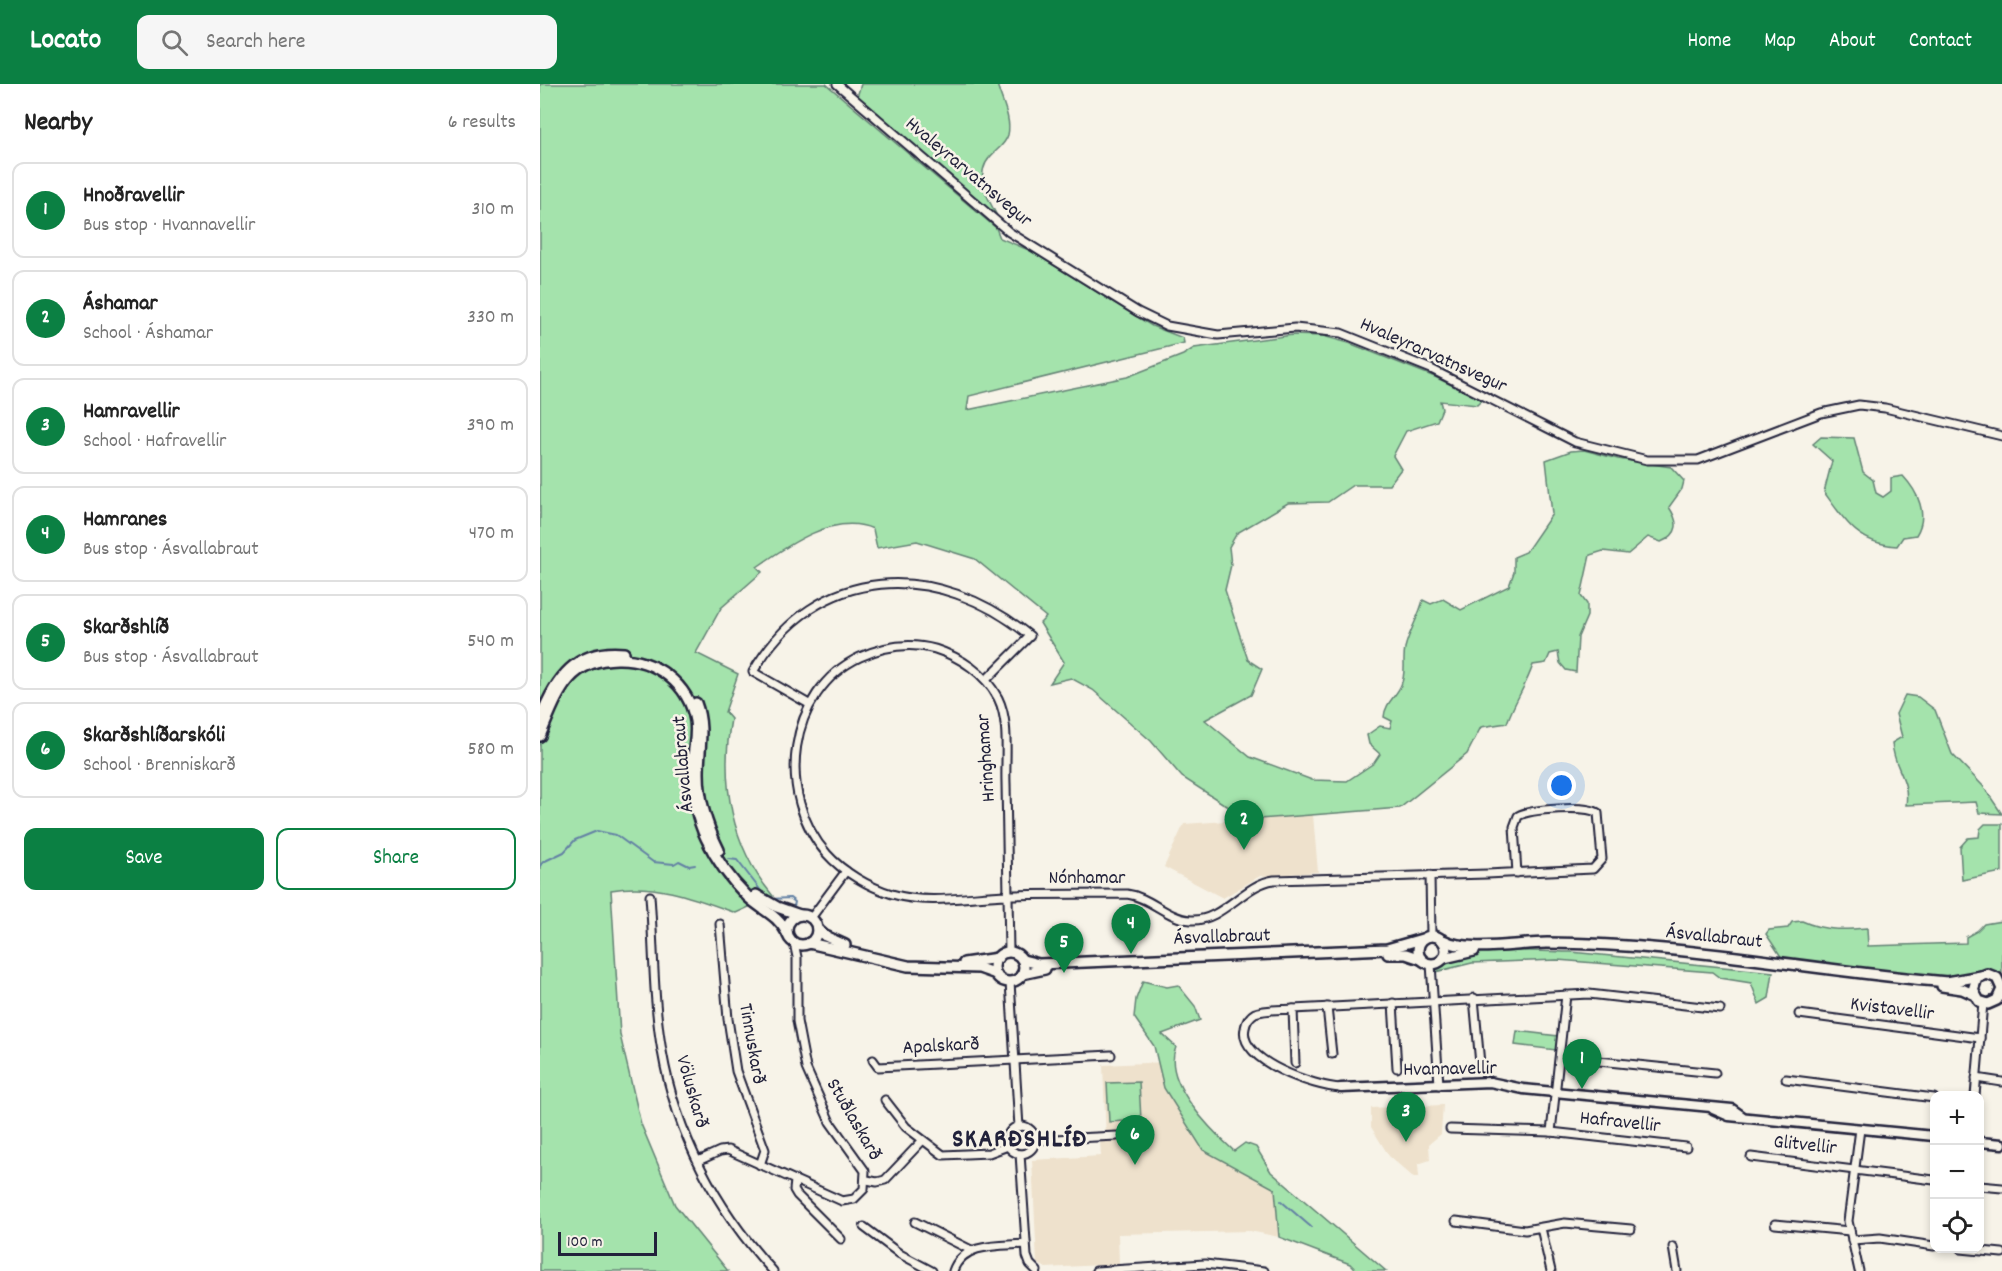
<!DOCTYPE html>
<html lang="en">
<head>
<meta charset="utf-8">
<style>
	:root { --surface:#fff; --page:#f6f6f6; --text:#222; --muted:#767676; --line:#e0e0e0; --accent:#0b8043 }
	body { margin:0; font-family:Dekko,sans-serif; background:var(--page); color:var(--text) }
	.controls { position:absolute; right:18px; bottom:18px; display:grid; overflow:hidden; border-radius:12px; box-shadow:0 3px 9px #0003 }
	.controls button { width:54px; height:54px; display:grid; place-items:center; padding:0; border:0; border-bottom:2px solid var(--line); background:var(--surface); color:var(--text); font:30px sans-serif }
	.scale { position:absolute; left:18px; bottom:15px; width:99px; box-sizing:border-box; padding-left:6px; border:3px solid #22223b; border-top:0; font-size:16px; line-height:21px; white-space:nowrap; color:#22223b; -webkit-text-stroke:4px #f7f3e8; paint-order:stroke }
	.you { position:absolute; left:1022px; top:702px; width:21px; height:21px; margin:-15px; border:4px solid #fff; border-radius:50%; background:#1a73e8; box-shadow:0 0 0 9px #1a73e833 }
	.badge { display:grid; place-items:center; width:39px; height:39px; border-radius:50%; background:var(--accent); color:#fff; font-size:20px; font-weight:700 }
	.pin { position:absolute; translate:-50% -50px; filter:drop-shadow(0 2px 3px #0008) }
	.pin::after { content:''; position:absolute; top:32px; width:21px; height:18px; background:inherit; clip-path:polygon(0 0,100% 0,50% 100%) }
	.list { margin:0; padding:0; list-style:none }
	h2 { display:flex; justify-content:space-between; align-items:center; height:78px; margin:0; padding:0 24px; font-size:26px }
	h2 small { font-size:20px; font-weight:400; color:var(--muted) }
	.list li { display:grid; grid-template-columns:39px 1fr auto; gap:18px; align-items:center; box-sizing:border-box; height:96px; margin:0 12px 12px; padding:0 12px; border:2px solid var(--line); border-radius:12px }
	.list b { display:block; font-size:22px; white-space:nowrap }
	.list p { margin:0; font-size:20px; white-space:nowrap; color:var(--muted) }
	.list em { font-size:20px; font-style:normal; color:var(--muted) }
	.actions { display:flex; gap:12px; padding:18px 24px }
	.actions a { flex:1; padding:14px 0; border:2px solid var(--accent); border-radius:12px; text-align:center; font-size:21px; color:var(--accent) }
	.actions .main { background:var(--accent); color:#fff }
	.icon { flex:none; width:33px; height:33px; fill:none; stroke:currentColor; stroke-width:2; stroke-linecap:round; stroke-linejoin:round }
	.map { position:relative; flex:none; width:1462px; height:1187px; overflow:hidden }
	header { display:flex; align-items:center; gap:36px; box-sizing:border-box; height:84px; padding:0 30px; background:var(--accent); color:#fff }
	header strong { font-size:28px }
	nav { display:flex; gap:33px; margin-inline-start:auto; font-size:21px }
	.search { width:420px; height:54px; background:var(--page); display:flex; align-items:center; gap:15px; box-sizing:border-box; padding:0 21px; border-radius:12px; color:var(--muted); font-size:22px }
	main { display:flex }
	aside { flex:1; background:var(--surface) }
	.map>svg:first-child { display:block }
	.built { fill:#eee1cc }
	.green { fill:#a4e3ac; stroke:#638274; stroke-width:1.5 }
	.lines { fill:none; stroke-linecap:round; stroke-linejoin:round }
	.stream { stroke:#6381a4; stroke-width:2 }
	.minor-casing { stroke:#22223b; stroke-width:11 }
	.tertiary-casing { stroke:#22223b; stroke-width:13 }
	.secondary-casing { stroke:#22223b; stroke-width:14 }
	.minor { stroke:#f7f3e8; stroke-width:7 }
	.tertiary { stroke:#f7f3e8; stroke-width:8 }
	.secondary { stroke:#f7f3e8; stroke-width:9 }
	.labels { text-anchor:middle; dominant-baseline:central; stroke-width:5; stroke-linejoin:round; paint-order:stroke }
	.street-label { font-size:20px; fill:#22223b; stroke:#f7f3e8 }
	.district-label { font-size:26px; font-weight:bold; letter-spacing:1.5px; fill:#22223b; stroke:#f7f3e8 }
</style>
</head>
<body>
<header>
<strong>Locato</strong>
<div class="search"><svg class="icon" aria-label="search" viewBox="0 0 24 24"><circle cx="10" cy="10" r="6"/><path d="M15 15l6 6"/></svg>Search here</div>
<nav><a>Home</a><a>Map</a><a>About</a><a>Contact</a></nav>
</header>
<main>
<aside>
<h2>Nearby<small>6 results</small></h2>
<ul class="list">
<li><span class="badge">1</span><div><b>Hnoðravellir</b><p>Bus stop · Hvannavellir</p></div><em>310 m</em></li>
<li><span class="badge">2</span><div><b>Áshamar</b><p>School · Áshamar</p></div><em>330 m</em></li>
<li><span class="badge">3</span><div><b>Hamravellir</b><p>School · Hafravellir</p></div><em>390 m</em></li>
<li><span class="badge">4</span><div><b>Hamranes</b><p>Bus stop · Ásvallabraut</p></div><em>470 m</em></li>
<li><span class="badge">5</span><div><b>Skarðshlíð</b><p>Bus stop · Ásvallabraut</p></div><em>540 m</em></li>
<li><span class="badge">6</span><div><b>Skarðshlíðarskóli</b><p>School · Brenniskarð</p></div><em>580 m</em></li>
</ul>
<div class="actions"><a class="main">Save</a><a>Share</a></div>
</aside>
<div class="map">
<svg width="1462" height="1187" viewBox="0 0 1462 1187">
	<rect width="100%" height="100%" fill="#f7f3e8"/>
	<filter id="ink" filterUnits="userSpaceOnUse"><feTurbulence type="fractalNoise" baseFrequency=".0167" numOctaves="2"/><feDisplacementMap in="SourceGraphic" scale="12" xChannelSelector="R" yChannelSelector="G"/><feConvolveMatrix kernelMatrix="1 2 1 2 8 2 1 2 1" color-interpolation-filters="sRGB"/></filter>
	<g filter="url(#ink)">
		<g class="built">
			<polygon points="773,731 778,788 720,792 683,814 624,783 644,740"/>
			<polygon points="626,978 648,1028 735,1106 739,1153 710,1147 578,1150 579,1180 506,1184 497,1179 492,1076 561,1072 560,1055 566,1055 563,981"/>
			<polygon points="903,1021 901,1050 889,1060 890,1076 878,1080 879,1093 873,1093 849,1072 831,1043 831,1024"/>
		</g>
		<g class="green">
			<path d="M0,0H286L456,144L460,154L491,167L612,242L643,254L644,259L429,312L427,326L587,293L643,271L654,264L753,251L783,252L809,259L895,293L942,316L937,321L900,317L902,325L897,337L866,347L853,372L861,385L849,401H813L788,418L748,419L697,449L689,463L691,481L685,506L708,576L722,585L711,611L665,636L710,673L772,696L807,697L834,679L840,670L829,660L827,651L840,642L850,644L852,637L844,633C845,619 856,613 861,601C867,587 862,577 865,564C869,547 879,533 883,516L891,520L903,515L921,526L969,502L974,488V473L986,468L1012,430L1006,376L1031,367L1044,366L1078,375L1131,383L1144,397L1142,405L1129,423C1139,438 1140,450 1121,458L1108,453L1088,470L1063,467L1050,471L1041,512L1047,520V532L1038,553L1036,588L1026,586L1020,579L1018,568L1010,570L1006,579L993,581C986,602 974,618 967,639L941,643L927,670L860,724L719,735L687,722L642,693L611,657L553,606L531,594L510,599L524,578L500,539L506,533L435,475L377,457L337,464L333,445C295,428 248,461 217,483L222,488L181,524L156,569L198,590L185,628L191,635C180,698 191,762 233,812L196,829C155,814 115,798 71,806L80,951L101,1040L135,1121L188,1187H0Z"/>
			<path d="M321,0H457C461,15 472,35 468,51C465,61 457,65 450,73C433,92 449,116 458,134L317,13Z"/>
			<path d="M1281,353L1314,354L1323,388L1333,396L1336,409L1343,413L1351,407V394L1363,392C1378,408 1389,431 1376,451L1363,453L1357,462C1318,460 1305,437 1284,408L1292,377L1273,360Z"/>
			<path d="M1365,611L1378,613L1395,626L1412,670L1443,702L1462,730L1439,729L1436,718L1366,721C1370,694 1354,686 1352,659L1362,653L1356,630Z"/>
			<polygon points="1445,740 1462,740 1462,788 1422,796 1420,763 1428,754 1439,753 1440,745"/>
			<path d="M1262,837C1284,847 1303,846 1327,844L1328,862L1426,859V853L1437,847L1444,840L1462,837V892L1448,885L1409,895L1244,877L1226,850L1229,846L1248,844L1252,838Z"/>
			<path d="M1031,868L1233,888L1229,914L1219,920L1211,899L1180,894L1172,888L1017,876L932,879L895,888C913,859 1000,868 1031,868Z"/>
			<path d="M603,897L627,903L638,901L655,922L660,936L622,950L636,963C621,997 672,1047 694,1067L705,1059L716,1063L731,1088L846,1187H817L810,1180L739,1153L735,1105L663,1066L624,1004L614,962L594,933L596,915Z"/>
			<polygon points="977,947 1018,952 1016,966 975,961"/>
			<polygon points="599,998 601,1036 569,1038 567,999"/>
		</g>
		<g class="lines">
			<g class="stream">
				<polyline points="189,775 197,776 225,812"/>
				<polyline points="0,782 3,778 24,768 35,756 57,747 76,751 113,778 134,780 139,777 149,782 155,781"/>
				<polyline points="230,815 250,814 255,818 254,822"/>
				<polyline points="741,1117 771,1143"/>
			</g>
			<defs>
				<g id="minor">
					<polyline points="297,0 469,148 598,228 627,242 678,251 755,244 801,249 891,285 1035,358 1107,376 1158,376 1281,329 1319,321 1345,324 1462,352"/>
					<path d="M269,620L213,588C276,478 398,476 490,552L446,596"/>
					<polyline points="890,791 891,851"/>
					<path d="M110,812C114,863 113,917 122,967C136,1050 176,1125 233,1187"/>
					<polyline points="271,834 306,787"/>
					<polyline points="180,840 188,935 196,987 225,1066 220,1081"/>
					<path d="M469,868C468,812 467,756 466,699C465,673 470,638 458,614C445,589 420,573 395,565C370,558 344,562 320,573C247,607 235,712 287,770C303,788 329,803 352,810C388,821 430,812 467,811C507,810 547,810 587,810C610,813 628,835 651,836C682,838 704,800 734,796L947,790L1053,785L1062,775L1058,729C1047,721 990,725 978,732L974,743L977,789"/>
					<polyline points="891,880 899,1001"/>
					<polyline points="470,898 479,1043"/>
					<polyline points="934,914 940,980"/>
					<polyline points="853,919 857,984"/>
					<polyline points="787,923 792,970"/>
					<polyline points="753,925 755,979"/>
					<polyline points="1259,930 1440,954"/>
					<polyline points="1020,973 1175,989"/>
					<polyline points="333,976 338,983 571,971"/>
					<polyline points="1436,994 1462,998"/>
					<polyline points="1246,995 1394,1014"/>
					<path d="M801,1004C776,1003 697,977 705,944C706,938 710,932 715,929C725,925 742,926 753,925L1049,910L1180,925"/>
					<polyline points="1435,1012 1443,919"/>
					<polyline points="345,1016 366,1043 403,1071 449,1069 468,1062"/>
					<circle cx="481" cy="1056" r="14"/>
					<polyline points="910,1045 1011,1048 1146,1063"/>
					<polyline points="1011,1048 1026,911"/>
					<polyline points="494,1056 577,1052"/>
					<polyline points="480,1070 487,1172 490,1180 497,1187"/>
					<polyline points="1211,1073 1394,1096"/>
					<polyline points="158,1077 180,1067 188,1066 302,1117 314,1115 324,1105 325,1087 290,1038 266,984 257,937 257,873 254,859"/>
					<polyline points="327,1096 337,1098 345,1096 382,1057"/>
					<polyline points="255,1097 254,1106 257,1111 301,1155"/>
					<polyline points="1440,1102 1462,1104"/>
					<polyline points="916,1137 985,1146 1025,1139 1091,1145"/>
					<polyline points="375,1138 431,1166"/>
					<polyline points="1235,1140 1310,1147"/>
					<polyline points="324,1143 360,1170 392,1187"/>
					<polyline points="1001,1144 1011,1187"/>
					<polyline points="1312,1156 1340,1154 1394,1162"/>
					<polyline points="1133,1163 1137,1187"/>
					<polyline points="1421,1165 1462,1169"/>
					<path d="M413,1187C423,1158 460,1162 486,1160"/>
					<polyline points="556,1187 665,1180 724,1187"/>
					<polyline points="1319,1187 1308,1137 1320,1045"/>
				</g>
				<g id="tertiary">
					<polyline points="801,1004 950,998 983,1005 1192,1025 1202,1032"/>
					<polyline points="1173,1025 1189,1032 1394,1052"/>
					<polyline points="1440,1058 1462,1060"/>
				</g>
				<g id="secondary">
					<path d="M156,619C165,643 159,664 159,689C159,715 167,742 179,766"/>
					<path d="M0,635C15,595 36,564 84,569"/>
					<path d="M0,652C17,613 26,576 77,575C115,574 149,600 155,637C157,650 154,661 153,674C151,701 154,729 166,754C176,776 191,796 208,813C222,826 238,831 247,849"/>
					<polyline points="216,811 237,823 260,831"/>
					<circle cx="262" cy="846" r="15"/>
					<polyline points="277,845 285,852 305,861"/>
					<circle cx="892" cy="866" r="14"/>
					<path d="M903,856C927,869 978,859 1007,859C1141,859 1274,887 1407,898L1441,892"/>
					<polyline points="269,859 368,882 439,884 456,890"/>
					<circle cx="469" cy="883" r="15"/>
					<polyline points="848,870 866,870 881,875"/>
					<polyline points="904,874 934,867"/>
					<polyline points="483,876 499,880 847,865 882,855"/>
					<polyline points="424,879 458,874"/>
					<polyline points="482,890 505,885"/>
					<polyline points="1402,902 1422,905 1433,910"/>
					<polyline points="1462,905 1457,894 1447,890 1437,894 1433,906 1439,917 1448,920 1457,916 1462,905"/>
				</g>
			</defs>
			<use href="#minor" class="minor-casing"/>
			<use href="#tertiary" class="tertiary-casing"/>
			<use href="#secondary" class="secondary-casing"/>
			<use href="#minor" class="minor"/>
			<use href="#tertiary" class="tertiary"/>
			<use href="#secondary" class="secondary"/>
		</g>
	</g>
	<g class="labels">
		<g class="street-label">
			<text transform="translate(428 89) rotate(40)">Hvaleyrarvatnsvegur</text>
			<text transform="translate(893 272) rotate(24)">Hvaleyrarvatnsvegur</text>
			<text transform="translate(447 674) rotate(-94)">Hringhamar</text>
			<text transform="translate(144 680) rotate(-95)">Ásvallabraut</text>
			<text x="547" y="795">Nónhamar</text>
			<text transform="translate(682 854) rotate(-2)">Ásvallabraut</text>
			<text transform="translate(1174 854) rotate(6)">Ásvallabraut</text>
			<text transform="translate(1352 926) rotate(7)">Kvistavellir</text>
			<text transform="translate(211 960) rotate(80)">Tinnuskarð</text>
			<text transform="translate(401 963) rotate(-3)">Apalskarð</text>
			<text transform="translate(910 986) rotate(-1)">Hvannavellir</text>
			<text transform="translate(151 1008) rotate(74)">Völuskarð</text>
			<text transform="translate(313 1036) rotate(60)">Stuðlaskarð</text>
			<text transform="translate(1080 1039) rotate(6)">Hafravellir</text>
			<text transform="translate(1265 1062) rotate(6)">Glitvellir</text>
		</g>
		<g class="district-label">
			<text x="480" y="1056">SKARÐSHLÍÐ</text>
		</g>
	</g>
</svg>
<div class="controls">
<button>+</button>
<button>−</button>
<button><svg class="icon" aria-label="locate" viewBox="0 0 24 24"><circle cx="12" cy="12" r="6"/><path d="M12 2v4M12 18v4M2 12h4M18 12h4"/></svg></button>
</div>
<div class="scale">100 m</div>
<div class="you"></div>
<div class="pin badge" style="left:1042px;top:1005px">1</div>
<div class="pin badge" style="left:704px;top:766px">2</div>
<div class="pin badge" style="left:866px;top:1058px">3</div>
<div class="pin badge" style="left:591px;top:870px">4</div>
<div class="pin badge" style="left:524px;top:889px">5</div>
<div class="pin badge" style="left:595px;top:1081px">6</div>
</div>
</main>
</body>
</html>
